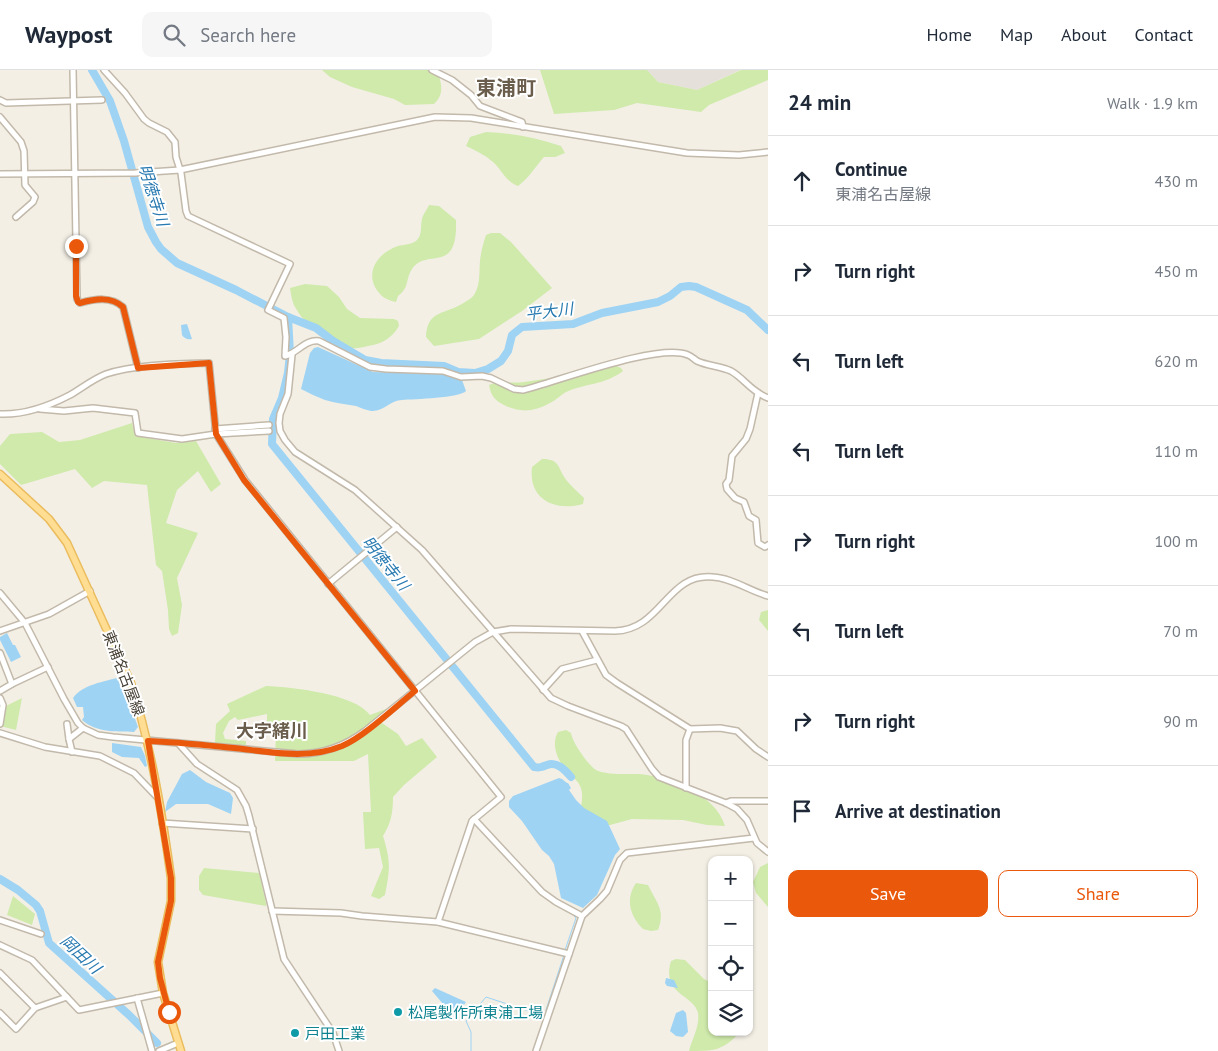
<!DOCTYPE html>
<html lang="en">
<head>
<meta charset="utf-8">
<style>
	:root { --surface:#fff; --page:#f6f6f7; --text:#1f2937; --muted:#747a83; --line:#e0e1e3; --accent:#ea580c }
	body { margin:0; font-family:"PT Sans","Noto Sans JP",sans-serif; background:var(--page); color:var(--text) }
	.controls { position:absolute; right:15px; bottom:15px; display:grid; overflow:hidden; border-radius:10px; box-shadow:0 1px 4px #0004 }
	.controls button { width:45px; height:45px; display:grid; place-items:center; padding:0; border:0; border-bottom:1px solid var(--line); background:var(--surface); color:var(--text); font:25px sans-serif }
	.stop { position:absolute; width:15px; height:15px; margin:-11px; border:4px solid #ea580c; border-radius:50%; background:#fff }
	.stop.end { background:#ea580c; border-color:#fff; box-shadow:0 1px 5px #0008 }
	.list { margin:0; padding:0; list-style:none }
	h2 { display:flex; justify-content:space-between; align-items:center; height:65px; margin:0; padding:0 20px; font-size:21px }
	h2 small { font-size:16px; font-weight:400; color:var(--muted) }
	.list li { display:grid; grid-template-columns:32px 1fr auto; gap:15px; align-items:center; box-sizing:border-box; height:90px; padding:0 20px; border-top:1px solid var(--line) }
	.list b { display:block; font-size:19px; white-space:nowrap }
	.list p { margin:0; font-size:16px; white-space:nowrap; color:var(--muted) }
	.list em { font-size:16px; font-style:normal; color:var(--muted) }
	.actions { display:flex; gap:10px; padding:15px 20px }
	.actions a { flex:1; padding:11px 0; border:1px solid var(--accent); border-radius:10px; text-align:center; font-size:18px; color:var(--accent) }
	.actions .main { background:var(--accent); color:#fff }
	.icon { flex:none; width:28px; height:28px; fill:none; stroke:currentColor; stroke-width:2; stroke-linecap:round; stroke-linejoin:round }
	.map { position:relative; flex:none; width:768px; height:981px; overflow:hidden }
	header { display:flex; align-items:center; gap:30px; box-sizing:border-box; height:70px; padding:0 25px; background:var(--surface); border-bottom:1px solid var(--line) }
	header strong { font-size:24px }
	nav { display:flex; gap:28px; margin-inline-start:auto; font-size:18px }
	.search { width:350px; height:45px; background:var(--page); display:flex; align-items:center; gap:12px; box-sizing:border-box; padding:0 18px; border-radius:10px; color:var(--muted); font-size:19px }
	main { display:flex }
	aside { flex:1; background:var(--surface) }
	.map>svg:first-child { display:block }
	.industrial { fill:#e5e0da }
	.green { fill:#cfeaab }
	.water { fill:#9ed3f4 }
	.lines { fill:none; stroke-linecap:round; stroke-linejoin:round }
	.stream { stroke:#9ed3f4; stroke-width:1 }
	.river { stroke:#9ed3f4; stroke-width:8 }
	.minor-casing { stroke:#c2b9aa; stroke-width:8 }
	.major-casing { stroke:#eabc5d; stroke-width:9 }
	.minor { stroke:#fff; stroke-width:5 }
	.major { stroke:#ffde93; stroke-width:6 }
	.route { stroke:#ea580c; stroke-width:6 }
	.culture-dot { fill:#0f9aa8; stroke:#fff; stroke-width:2 }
	.labels { text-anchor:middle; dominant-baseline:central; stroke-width:4; stroke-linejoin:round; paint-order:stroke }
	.street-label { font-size:15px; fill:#463f34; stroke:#fff }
	.culture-label { font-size:15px; fill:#0d838f; stroke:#fff; text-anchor:start }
	.water-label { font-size:16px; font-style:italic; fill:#2779b0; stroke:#fff }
	.quarter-label { font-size:18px; font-weight:bold; fill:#6a5d4b; stroke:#fff }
	.district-label { font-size:20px; font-weight:bold; fill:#6a5d4b; stroke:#fff }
</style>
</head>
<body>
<header>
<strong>Waypost</strong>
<div class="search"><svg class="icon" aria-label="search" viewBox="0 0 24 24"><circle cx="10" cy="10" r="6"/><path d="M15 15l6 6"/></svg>Search here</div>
<nav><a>Home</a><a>Map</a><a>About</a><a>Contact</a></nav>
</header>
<main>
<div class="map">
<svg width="768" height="981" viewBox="0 0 768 981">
	<rect width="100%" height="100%" fill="#f3efe5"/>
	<polygon class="industrial" points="647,0 740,0 697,20 658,12"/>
	<g class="green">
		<path d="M322,0H430L438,3C442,15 444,25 434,34L405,35L394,29L352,17L330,7Z"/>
		<polygon points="540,0 647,0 658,12 697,20 741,0 768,0 768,10 709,35 701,42 637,33 614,40 554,44"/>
		<path d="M486,62C512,63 537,68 561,76L565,83L555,87H544C535,97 529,108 518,116C506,112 502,100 493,92C485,85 475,80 466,76L470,67Z"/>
		<path d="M429,135L439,136L456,150C458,206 427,177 412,199C405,210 410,217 398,226L396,232C386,230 380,226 375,217C366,199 380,182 398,176C403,175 412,174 416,171C423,165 420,156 422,149C423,144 427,140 429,135Z"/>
		<path d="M491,163H500L511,172L552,218L522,241L479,269L434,276L426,267C427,239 446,245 465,232C468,230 472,228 474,225C482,213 478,197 481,184C482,178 484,171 486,165Z"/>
		<path d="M305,214L327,216L339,227L347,239L360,248L394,249L398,251L399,256C392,268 382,274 368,276C361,278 352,279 345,278C325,273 305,255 295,237C292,232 291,224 290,218Z"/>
		<path d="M614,295L621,298L623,301C605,315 586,313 566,322C561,325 556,330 550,333C534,342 520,343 504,335C494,330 491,325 489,315C501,310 512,314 524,312C554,308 584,302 614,295Z"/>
		<polygon points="132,353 135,366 176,373 196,371 221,414 211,422 198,401 177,420 166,453 198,463 177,508 182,535 178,563 172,566 169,559 168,540 162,501 156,495 147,415 104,411 92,418 75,399 21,415 0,394 0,376 10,364 42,362 59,372 80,370"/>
		<path d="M542,389C561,389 557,398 567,411C572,417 578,422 584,428L583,434C554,442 528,429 532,397Z"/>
		<polygon points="768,540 768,561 759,550 761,542"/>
		<path d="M266,616C292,617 355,624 370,645L394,636L379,651L398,664L406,676L422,668L437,687L404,715L393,727C393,743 391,753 383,766C391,792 390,799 385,825L379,829L371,826L383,797L379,778L365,779L363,742H371L368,684L354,691H275L276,662L267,660V644L238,650L235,647L229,651L223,663L225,669L246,671V676L215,673L216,654L230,641L227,634Z"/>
		<polygon points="22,628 16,660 0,656 6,636"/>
		<path d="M566,660L571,663C572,672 588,695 596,700C606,705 626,704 638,704C668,706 716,724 725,756L707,755L683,750L632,749L610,755H594L579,746C581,736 585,724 579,714C577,710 572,707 568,703C559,692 550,676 558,662Z"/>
		<polygon points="768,793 768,837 756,823 753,812 760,797"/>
		<polygon points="204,798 259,803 266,833 266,836 203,825 199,820 199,806"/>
		<path d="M636,813L648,815C656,832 666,840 658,860L651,861L643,859C630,846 625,829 636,813Z"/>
		<polygon points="13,826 35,844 32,855 7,845"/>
		<path d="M676,889L685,890L704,909L712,913V962H740C723,981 714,981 689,981C692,969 700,956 698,943C694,924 661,925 671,891Z"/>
	</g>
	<g class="water">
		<path d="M187,254L192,269C187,270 184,268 182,265L181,255Z"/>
		<path d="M318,277L373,302L444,304L462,310L466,321C460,328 414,329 402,330C390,330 384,342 371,341C366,340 361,338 356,336C346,334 335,333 325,330C317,327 309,323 301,319L310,283L314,278Z"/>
		<polygon points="7,563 13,575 15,575 21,587 11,592 0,570 0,567"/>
		<path d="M120,607L138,657L134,662C115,661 97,663 82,650L84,647L83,637H77L73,628C83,614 104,612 120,607Z"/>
		<polygon points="112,673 141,677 145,686 147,696 145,697 139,688 122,687 112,682"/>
		<polygon points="190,700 206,712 230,723 233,728 231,744 208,734 176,734 165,742 167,732 182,704"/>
		<polygon points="559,708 562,709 567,713 568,713 571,718 569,720 576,730 584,738 607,751 620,779 615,785 597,825 583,838 561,828 554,794 549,786 542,780 522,751 509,737 509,731 513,726"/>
		<polygon points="666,908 674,910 678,918 667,916 665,913"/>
		<polygon points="435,918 466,932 455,948 432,921"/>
		<polygon points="683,940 686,943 688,962 683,967 676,966 670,961 676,943"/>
	</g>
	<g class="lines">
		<g class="stream">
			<polyline points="535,819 552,832"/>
			<polyline points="558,879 565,880 576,848 570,842"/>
			<polyline points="546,940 564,885"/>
			<polyline points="471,981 471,962 466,951 486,927 544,946"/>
		</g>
		<g class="river">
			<polyline points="92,0 110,31 124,71 148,157 156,172 161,179 177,193 236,220 288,247 316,258 333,271 365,290 381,293 444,296 458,302 475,303 488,299 501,291 508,281 512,265 522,257 573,254 602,243 658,232 670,226 681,217 689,216 696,217 747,240 768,260"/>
			<path d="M288,247L290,284L288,303L282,328L273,349L272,374L534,697C540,698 542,697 547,695C557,691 565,700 571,707"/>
			<polyline points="0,809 18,820 36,835 40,841 49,873 129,945 157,973"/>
		</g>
		<defs>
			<g id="minor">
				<path d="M73,0L77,229L80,233C95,229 111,226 123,237L138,298"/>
				<path d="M104,0L125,23L144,49L149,53L167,62L175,72L176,87L181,103L186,141L188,146L290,194L268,240L284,248L286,267L285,286C298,283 305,269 319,271L370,297L386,299L443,301L461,307L482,306L491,308L514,319L523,320C556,312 660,272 688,285C691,286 694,289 697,291C708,296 720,296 731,301C745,309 750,321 768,328"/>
				<polyline points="432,0 452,10 471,25 480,36 522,52 523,57"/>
				<polyline points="0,30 6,33 102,30"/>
				<polyline points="0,47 21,72 24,81 25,115 35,127 33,132 16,147"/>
				<polyline points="0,104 135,103 180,100 435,47 471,48 687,83 739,85 768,82"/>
				<polyline points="292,285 288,324 280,344 279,353 280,361 285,370 295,382 355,420 422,480 551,628 568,636 621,656 626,659 652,699 659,707 726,733 737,739 747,750 757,773 768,782"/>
				<polyline points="758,323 750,359 746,369 732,386 729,410 726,414 727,419 735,428 744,432 749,446 756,450 758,473 765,477 768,475"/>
				<polyline points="40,339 64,341 93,338 135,343 138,363 182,369 216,364 269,361"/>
				<path d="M0,344C24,345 49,336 70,325C82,318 93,309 106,304C135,294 179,294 209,293L216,364L245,410L501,727L472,751L438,852"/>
				<polyline points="215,359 269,355"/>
				<polyline points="328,514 397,457"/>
				<path d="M0,523L25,553L64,629L78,653L83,658L98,665L113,667L298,684C324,684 345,676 365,661L475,572L493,562L511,559L615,561C662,560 667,502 713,507C732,508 750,521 768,526"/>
				<polyline points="0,561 49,544 90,521"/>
				<polyline points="582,561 606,605 617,613 690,659 720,658 737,661 756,679 768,687"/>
				<polyline points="0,583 12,614"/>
				<polyline points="543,620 562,599 597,590"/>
				<polyline points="0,621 12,614 48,597"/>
				<polyline points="0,628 3,635 0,654"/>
				<polyline points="67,654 69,669"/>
				<polyline points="0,663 45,677 100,686 134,703 158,728"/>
				<polyline points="178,673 197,694 237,720 246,736 249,746 284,889 333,963 339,981"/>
				<polyline points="72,682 69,669 83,658"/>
				<polyline points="686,718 686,670 690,659"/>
				<polyline points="726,733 731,731 768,731"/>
				<polyline points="474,749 542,822 556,832 582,846"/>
				<polyline points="162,753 253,759"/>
				<polyline points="272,841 341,843 362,846 438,852 569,884"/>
				<polyline points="0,850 41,864"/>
				<polyline points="0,875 32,890 79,940 163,923"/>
				<polyline points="0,903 35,938"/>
				<polyline points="137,928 152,981"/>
				<polyline points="0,943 16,959 35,938 67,927"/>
				<polyline points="159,981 178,973"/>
				<polyline points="536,981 582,846 600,829 607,821 620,790 627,783 754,768"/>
			</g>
			<path id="major" d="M0,404L49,449L67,473L131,613C151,676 162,742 171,808V831L158,892L163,923L181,981"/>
		</defs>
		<use href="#minor" class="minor-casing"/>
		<use href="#major" class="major-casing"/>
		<use href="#minor" class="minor"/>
		<use href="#major" class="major"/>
	</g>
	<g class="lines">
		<path class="route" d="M76,176V226L78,232L80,233C95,229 111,226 123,237L138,298L209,293L216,364L244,410L415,621C395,637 365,666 342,676C310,689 276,683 243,679C212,676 180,672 148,671L171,808V831L158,892L160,908L169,942"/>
	</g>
	<g class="culture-dot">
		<circle cx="398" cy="942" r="5"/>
		<circle cx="295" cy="963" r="5"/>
	</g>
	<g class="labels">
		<g class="street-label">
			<text transform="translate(124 603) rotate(69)">東浦名古屋線</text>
		</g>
		<g class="culture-label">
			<text x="408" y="942">松尾製作所東浦工場</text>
			<text x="305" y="963">戸田工業</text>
		</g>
		<g class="water-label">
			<text transform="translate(154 125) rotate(72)">明徳寺川</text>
			<text transform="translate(549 241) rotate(-7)">平大川</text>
			<text transform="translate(386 493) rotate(51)">明徳寺川</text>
			<text transform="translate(81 884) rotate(43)">岡田川</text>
		</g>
		<g class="quarter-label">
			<text x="272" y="660">大字緒川</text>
		</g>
		<g class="district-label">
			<text x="506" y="18">東浦町</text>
		</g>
	</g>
</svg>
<div class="controls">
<button>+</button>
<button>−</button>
<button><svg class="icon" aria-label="locate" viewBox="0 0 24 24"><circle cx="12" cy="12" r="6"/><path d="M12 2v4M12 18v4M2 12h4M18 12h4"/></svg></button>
<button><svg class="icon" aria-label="layers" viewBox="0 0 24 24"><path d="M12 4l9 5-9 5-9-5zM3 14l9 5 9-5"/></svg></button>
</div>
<div class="stop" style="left:169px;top:942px"></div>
<div class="stop end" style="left:76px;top:176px"></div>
</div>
<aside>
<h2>24 min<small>Walk · 1.9 km</small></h2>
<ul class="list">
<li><svg class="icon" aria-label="ahead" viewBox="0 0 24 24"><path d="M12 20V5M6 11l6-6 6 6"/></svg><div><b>Continue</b><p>東浦名古屋線</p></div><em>430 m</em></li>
<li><svg class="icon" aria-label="right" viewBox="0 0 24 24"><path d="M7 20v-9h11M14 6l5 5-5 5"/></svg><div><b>Turn right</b></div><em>450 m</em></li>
<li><svg class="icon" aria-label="left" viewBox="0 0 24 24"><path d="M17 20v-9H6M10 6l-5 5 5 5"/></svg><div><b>Turn left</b></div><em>620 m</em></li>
<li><svg class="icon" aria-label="left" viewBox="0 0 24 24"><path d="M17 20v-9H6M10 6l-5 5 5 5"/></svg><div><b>Turn left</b></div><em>110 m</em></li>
<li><svg class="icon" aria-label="right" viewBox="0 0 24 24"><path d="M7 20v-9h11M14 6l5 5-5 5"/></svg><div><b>Turn right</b></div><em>100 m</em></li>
<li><svg class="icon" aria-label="left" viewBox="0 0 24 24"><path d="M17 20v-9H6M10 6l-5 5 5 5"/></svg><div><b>Turn left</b></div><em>70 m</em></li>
<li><svg class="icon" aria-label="right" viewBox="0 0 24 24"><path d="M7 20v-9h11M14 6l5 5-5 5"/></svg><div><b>Turn right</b></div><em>90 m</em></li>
<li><svg class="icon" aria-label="arrive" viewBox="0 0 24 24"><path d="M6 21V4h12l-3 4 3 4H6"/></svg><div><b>Arrive at destination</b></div></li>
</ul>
<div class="actions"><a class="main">Save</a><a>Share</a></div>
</aside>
</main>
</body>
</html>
